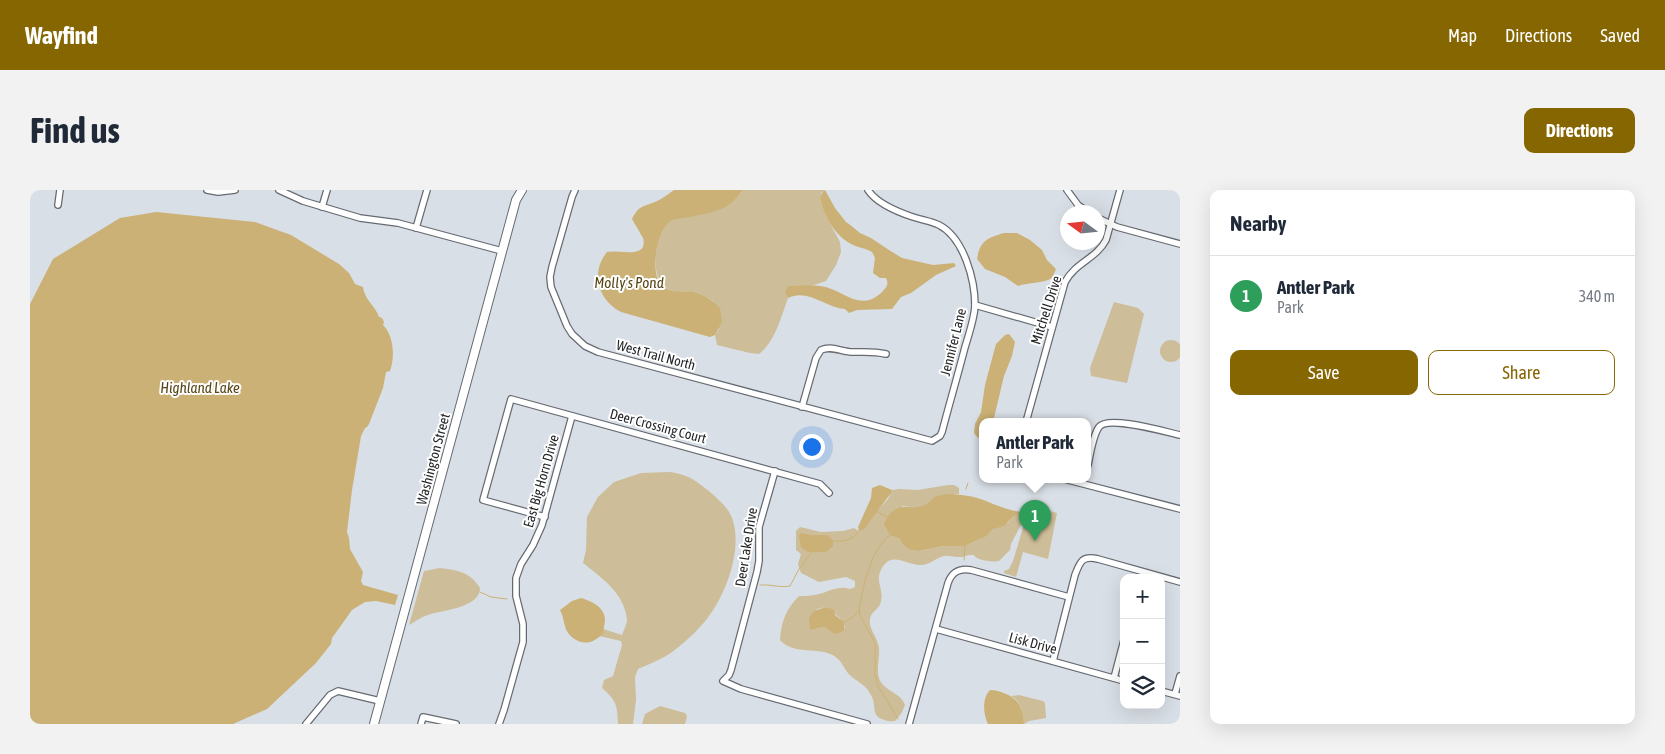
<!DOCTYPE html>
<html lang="en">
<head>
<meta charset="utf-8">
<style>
	:root { --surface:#fff; --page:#f2f2f3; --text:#1f2937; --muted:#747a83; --line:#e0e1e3; --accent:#866600 }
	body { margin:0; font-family:"Asap Condensed",sans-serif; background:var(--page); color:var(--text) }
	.controls { position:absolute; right:15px; bottom:15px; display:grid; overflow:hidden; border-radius:10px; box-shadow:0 5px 20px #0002 }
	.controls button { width:45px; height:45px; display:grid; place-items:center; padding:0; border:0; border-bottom:1px solid var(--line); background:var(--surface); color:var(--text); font:25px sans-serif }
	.compass { position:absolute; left:1030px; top:15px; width:45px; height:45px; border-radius:50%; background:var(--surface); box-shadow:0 5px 20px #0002; rotate:285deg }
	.you { position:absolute; left:781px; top:256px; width:18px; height:18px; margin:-12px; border:4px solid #fff; border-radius:50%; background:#1a73e8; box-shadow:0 0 0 8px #1a73e833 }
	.badge { display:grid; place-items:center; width:32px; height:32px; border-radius:50%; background:var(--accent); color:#fff; font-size:16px; font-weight:700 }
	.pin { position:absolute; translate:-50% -41px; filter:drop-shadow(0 1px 2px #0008) }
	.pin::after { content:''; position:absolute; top:26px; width:18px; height:15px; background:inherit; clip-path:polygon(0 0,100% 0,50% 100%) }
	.popup { position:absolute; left:949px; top:228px; width:112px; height:65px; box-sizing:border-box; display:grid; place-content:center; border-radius:10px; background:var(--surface); filter:drop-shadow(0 1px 4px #0005); font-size:16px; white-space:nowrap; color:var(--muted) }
	.popup b { font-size:19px; color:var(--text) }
	.popup::after { content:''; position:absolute; left:50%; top:100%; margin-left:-10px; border:10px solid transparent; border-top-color:var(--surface) }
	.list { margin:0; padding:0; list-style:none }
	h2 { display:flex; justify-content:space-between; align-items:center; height:65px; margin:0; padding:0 20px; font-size:21px }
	h2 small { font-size:16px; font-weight:400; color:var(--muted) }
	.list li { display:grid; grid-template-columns:32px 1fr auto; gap:15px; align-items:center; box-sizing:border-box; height:80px; padding:0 20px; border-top:1px solid var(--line) }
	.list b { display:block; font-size:19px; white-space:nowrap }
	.list p { margin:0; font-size:16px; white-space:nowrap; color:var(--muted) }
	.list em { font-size:16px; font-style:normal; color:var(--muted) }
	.actions { display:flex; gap:10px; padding:15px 20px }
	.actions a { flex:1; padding:11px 0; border:1px solid var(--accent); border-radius:10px; text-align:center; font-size:18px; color:var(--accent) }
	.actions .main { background:var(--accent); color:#fff }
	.icon { flex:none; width:28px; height:28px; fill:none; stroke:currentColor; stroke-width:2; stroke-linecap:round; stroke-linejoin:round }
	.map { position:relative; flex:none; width:1150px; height:534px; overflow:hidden; border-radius:10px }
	header { display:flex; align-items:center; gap:30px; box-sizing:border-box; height:70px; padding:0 25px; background:var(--accent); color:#fff }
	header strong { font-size:24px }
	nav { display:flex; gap:28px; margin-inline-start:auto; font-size:18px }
	.intro { display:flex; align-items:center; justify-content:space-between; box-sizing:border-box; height:120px; padding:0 30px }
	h1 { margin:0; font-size:35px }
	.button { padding:12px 22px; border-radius:10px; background:var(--accent); color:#fff; font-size:18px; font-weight:700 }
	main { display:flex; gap:30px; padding:0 30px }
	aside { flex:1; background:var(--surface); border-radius:10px; box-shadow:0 5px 20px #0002 }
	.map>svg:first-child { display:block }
	.green { fill:#cdbd98; fill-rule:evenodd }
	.water { fill:#cbb175 }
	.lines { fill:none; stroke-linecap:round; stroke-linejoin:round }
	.stream { stroke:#cbb175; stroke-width:1 }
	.minor-casing { stroke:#666b72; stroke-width:8 }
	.secondary-casing { stroke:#666b72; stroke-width:10 }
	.minor { stroke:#fff; stroke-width:5.5 }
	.secondary { stroke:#fff; stroke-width:8 }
	.labels { text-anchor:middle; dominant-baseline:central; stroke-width:4; stroke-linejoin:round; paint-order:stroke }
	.street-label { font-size:14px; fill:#242628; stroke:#fff }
	.water-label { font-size:15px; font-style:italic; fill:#564414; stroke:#fff }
</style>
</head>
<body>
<header>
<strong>Wayfind</strong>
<nav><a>Map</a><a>Directions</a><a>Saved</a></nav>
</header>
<div class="intro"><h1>Find us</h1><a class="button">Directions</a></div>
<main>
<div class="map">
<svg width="1150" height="534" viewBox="0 0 1150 534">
	<rect width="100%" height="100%" fill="#d9dfe6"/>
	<g class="green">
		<path d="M714,0H795L791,3L796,26L810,52L811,62L806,75L796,91L781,96H768L755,103L758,108C751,127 745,152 729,164L720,163L687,155L685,145L689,139L683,111C677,107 669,103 662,102C653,101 643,104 636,99C619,87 624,40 642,30C646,27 655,27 661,26C685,22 696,18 714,0Z"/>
		<polygon points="1084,112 1108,118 1114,124 1097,193 1061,186 1060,178"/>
		<circle cx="1141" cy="161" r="11"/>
		<path d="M640,282C659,285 665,290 680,302C689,310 700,319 703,331C713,363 693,413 670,437C663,445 645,461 636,466C627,471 617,475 608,479L605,487L606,510L603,534H588C587,515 587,511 572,498L574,490L583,486L592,455L591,451L569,446L574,443L573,439L592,445C594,440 597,434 597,429C594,403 572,388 553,373L556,360L557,327L568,307L584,292L611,283Z"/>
		<path d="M918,295H924L929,298V304H916L889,318L872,316L869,348L873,355L889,361L913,356H935L950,349L963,339L978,333L984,326L990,322L996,323V325L981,354L980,360L969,371C963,372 953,371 947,368C944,366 944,364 941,365C937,365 934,367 930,367C923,367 917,364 911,367C903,370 899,375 890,375C876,375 862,361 852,378C844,391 854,398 851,411C850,420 841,420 840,429C838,438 848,448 849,458C850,468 846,478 849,488C854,502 871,502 875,515L871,524L865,531C860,532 851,530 847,526C843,521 845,513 842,507C836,494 830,494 821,486C816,482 814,476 810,471C796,453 765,468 750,450C751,432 756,419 769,406C775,406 782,406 789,404C800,401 808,395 820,399L825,397V391L816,387L789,392L771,383L768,374L771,364L766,360V341L770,337L791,342L813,341L824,338L829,341L858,309L862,300L869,299L888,300ZM796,417L810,428L815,437L811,442L800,441L794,437L785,439L787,419Z"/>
		<polygon points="1009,318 1027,323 1018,369 993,362 986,387 974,383 974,381 979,379 983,371 993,338 1001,325"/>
		<path d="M410,378C426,380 441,382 450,398C450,417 415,420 401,424C393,426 386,431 379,435L394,381Z"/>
		<path d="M989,505L1013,511L1015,513L1016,528L999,531L994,534C993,523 992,512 981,506Z"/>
		<polygon points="630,516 655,523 657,526 655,534 612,534 615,524"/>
	</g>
	<g class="water">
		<path d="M644,0H714C709,4 705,10 700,14C689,22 673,24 660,27C654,28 646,28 641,31C626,40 620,82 631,95C640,105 652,100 664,102C675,105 682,110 690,118L692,132L685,145L680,147L591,122C568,110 560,83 577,62C587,59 619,70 613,48L602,29C609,15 613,17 625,12C632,9 638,4 644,0Z"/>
		<path d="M795,0L805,18L816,32L819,34L830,43L841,48L859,60L872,68L903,75L924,73L926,76L906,85L881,103L871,107L862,119L827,120L819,123L815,119C796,118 778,98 758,108L755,103L758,96C768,96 780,95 790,96C812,98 830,124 852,102C857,97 859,94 856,88H850L843,83L845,68L842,62C836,58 829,58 823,55C808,48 798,33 793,18C791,10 788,6 795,0Z"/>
		<path d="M126,22L225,32L261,45L309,74L319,83L325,94L333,97C334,109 346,117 349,127L352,128L354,132L353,135C364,146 365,167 360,181L356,182L353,198L339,234L337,237L335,238L331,246L322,300L317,342L319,348L320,359L333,382L331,391L333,395L368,405L365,415L346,411L335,412L322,420L302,448L301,454L286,473L237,519L203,534H0V114L23,69L90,28Z"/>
		<path d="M974,43H987L1000,50L1012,60L1017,70L1026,79L1022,88C1012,94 999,92 988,96L975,87L955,79L947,69C950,51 957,48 974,43Z"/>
		<polygon points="979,144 985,152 982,166 974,186 963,232 952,232 952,245 948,248 944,243 945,234 951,222 955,195 966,154 975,145"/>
		<polygon points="850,295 862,300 861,303 834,339 829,341 828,337 841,308 842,298"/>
		<path d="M916,304C930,304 944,306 956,311C968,316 978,320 991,322L984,326L974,336L963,339L956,346L935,356H913L889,361L879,359L873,355L869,348L860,345L854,334C868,302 886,330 904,307Z"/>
		<polygon points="771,343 781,345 798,345 803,351 803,356 796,362 778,362 771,357 769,346"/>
		<path d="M551,408C561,411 575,417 575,430C575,434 573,438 574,443C570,446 565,451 560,452C549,455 537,446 535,436C533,429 533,426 530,420L542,411Z"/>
		<path d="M796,417L804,420L805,425L814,432V440C804,448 802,441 794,437L780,440L779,428L784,421Z"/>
		<path d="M960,500C966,500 971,502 976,504C990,510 993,519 994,534H958C953,524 952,508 960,500Z"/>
	</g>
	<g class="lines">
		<g class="stream">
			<polyline points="936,299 938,293"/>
			<polyline points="847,322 857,327"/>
			<path d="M860,345C840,360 833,397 829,420L830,426L845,453V484L848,496L868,529"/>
			<path d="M803,351C814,352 823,350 829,341"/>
			<polyline points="934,370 935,356"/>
			<path d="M730,395C740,394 750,398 760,396L769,379L781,363"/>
			<polyline points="450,402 461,407 477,409"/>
			<polyline points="814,432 823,427 829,421"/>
		</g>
		<defs>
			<g id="minor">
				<polyline points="177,0 188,2 205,0"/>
				<polyline points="249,0 273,11 330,28 368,33 472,61"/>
				<path d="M545,0L542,7L522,77L520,87L521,97L537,136L542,144L555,156L568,162L902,251L910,246L912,242C919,215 927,188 934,161C938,146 944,131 945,116C945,90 934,48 909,35C901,31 892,30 883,27C868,22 847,14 838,0"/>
				<polyline points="1037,0 1048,15 1058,22"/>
				<polyline points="28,15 30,0"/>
				<polyline points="292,17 297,0"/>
				<polyline points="1068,28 1087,37 1150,54"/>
				<polyline points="386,38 397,0"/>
				<polyline points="945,115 1022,137"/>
				<path d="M772,217L786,168L791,160C801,155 812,162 823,162C835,162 844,161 856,164"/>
				<path d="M996,232L1035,92C1046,72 1066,69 1076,50L1090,0"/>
				<path d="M1058,275C1060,265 1063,245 1069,237C1078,225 1136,242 1150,245"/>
				<polyline points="745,281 729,337 729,371 727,382 701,480 699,485 693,491 711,499 837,534"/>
				<polyline points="1038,290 1150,319"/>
				<polyline points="515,327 453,310 481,209 790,294 799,303"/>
				<polyline points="906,439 1094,491"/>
				<path d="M1023,471L1045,385C1050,372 1052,365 1068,369L1150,392"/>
				<polyline points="1084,488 1094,450"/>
				<polyline points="1131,501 1150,506"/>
				<polyline points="1145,504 1150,486"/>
				<polyline points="276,534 300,505 308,501 350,511"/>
				<polyline points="391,534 393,527 426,534"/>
				<polyline points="469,534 474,520 493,452 493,434 486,406 486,388 491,374 503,355 512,335 542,226"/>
				<path d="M879,534L918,393C922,382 929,378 941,380L1039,407"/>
			</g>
			<polyline id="secondary" points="344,534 486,10 492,0"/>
		</defs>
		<use href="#minor" class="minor-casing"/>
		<use href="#secondary" class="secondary-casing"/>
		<use href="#minor" class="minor"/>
		<use href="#secondary" class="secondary"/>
	</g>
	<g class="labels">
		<g class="street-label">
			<text transform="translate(1016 120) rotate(-72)">Mitchell Drive</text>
			<text transform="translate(923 152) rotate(-76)">Jennifer Lane</text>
			<text transform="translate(626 165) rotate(15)">West Trail North</text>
			<text transform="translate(628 236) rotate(15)">Deer Crossing Court</text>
			<text transform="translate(403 269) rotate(-75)">Washington Street</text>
			<text transform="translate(511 291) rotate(-74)">East Big Horn Drive</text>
			<text transform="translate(716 357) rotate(-81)">Deer Lake Drive</text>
			<text transform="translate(1003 453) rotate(15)">Lisk Drive</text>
		</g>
		<g class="water-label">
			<text x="599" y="92">Molly's Pond</text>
			<text x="170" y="197">Highland Lake</text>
		</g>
	</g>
</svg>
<div class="controls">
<button>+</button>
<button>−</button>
<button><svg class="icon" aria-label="layers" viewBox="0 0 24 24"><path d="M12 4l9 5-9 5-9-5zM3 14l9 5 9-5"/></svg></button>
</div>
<svg class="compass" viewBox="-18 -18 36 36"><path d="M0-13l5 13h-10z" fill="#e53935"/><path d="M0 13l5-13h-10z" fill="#747a83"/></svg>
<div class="you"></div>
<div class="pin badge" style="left:1005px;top:351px;background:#2e9e5b">1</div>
<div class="popup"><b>Antler Park</b>Park</div>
</div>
<aside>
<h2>Nearby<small></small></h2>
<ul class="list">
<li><span class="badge" style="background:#2e9e5b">1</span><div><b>Antler Park</b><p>Park</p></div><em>340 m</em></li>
</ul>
<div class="actions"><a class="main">Save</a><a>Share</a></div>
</aside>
</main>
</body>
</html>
